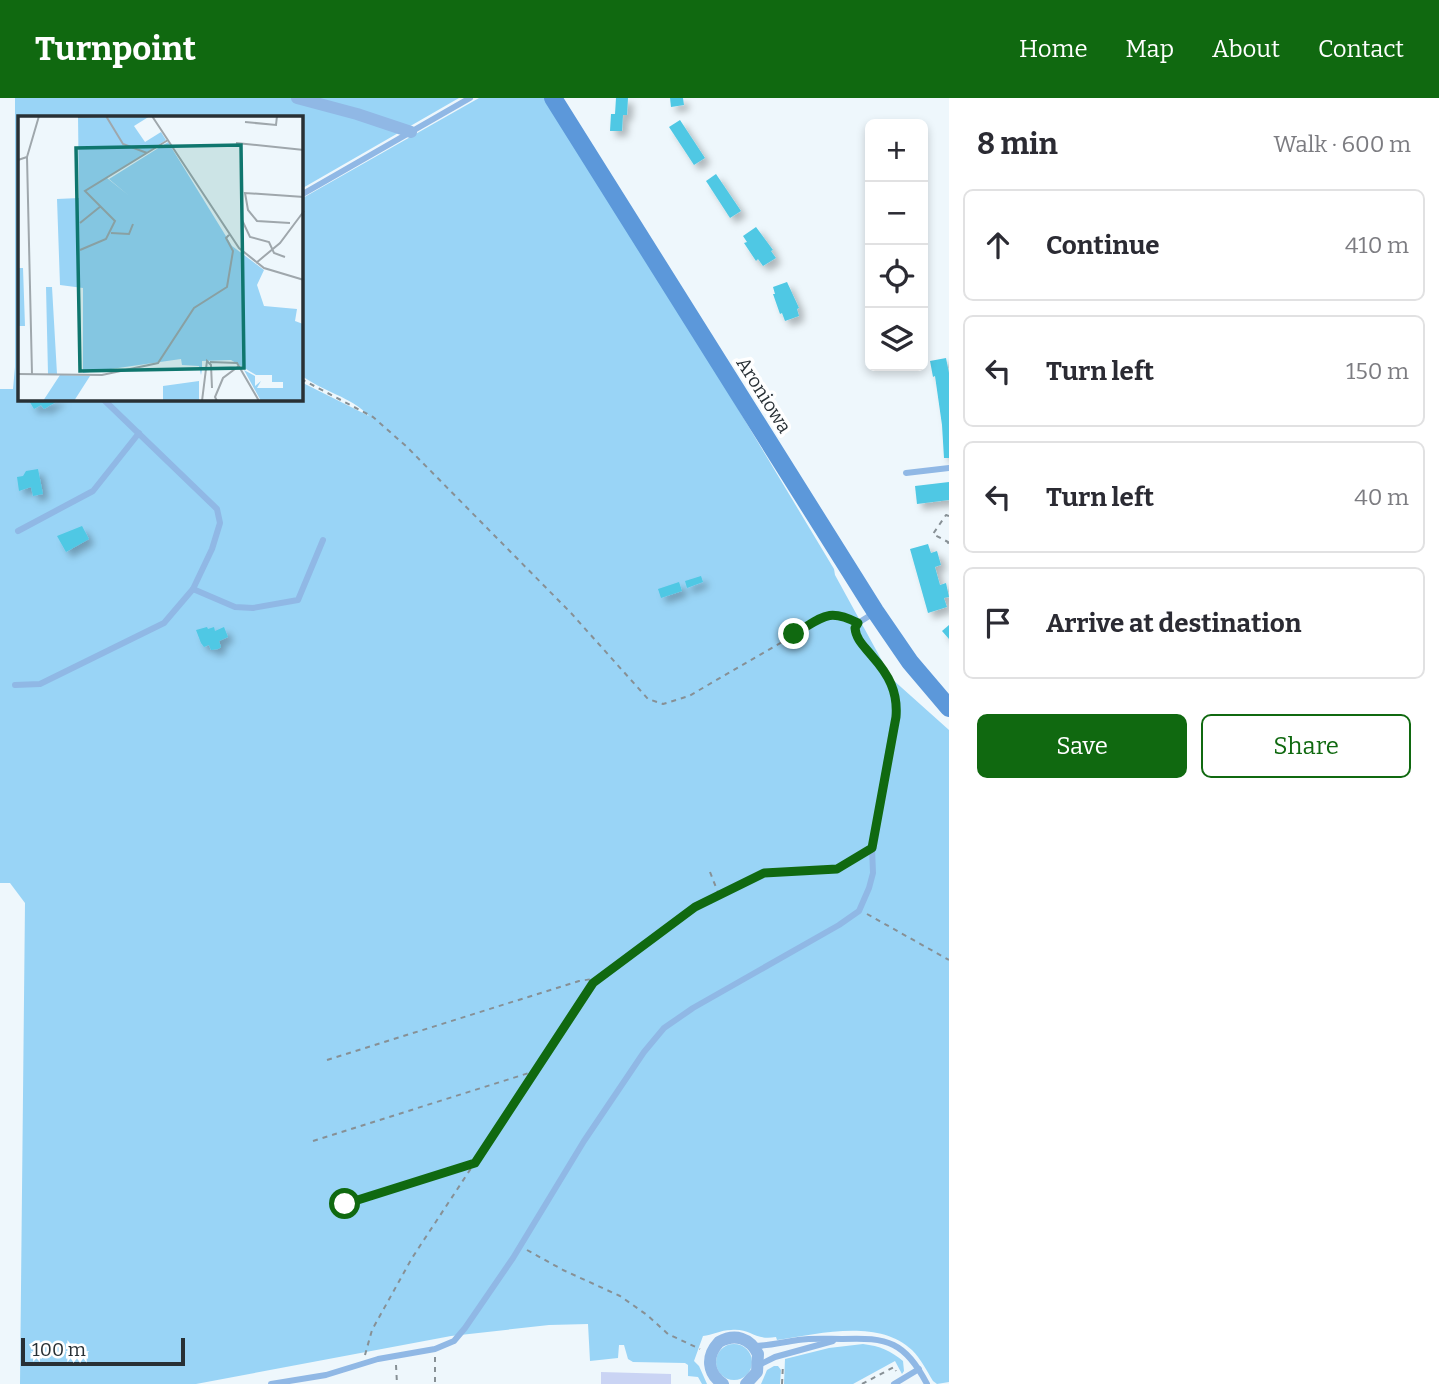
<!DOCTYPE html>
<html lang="en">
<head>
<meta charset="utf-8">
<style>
	:root { --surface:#fff; --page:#f2f2f3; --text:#2b2b33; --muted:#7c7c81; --line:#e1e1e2; --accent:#106910 }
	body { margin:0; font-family:Bitter,serif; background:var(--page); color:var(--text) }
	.controls { position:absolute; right:21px; top:21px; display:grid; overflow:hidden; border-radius:10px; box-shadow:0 4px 10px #0003 }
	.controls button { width:63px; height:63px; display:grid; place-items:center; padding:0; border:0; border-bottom:2px solid var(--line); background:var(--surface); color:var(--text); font:35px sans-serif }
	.scale { position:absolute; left:21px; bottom:18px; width:164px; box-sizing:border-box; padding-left:7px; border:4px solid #283035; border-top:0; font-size:19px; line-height:24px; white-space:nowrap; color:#283035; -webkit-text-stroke:5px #fff; paint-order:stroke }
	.stop { position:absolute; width:21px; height:21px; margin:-16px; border:5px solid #106910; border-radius:50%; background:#fff }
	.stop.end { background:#106910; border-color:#fff; box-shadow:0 2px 7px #0008 }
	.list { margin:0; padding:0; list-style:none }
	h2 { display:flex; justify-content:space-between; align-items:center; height:91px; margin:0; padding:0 28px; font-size:30px }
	h2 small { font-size:23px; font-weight:400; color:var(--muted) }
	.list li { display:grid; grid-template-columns:46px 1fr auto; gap:21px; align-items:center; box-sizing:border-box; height:112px; margin:0 14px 14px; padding:0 14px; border:2px solid var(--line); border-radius:10px }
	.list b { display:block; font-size:26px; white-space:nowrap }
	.list em { font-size:23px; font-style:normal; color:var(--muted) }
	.actions { display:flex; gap:14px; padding:21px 28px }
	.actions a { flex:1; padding:16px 0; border:2px solid var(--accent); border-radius:10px; text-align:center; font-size:24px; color:var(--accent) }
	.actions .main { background:var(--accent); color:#fff }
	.icon { flex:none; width:38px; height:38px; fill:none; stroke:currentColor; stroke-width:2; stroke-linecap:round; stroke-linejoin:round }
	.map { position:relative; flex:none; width:949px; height:1286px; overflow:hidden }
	header { display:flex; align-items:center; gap:42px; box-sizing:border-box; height:98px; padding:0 35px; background:var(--accent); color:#fff }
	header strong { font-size:33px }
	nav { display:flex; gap:38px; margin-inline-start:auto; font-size:24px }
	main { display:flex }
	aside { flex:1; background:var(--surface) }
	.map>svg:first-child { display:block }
	.green { fill:#99d4f6 }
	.water { fill:#cad4f4 }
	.building { fill:#4fc8e4; filter:url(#shadow) }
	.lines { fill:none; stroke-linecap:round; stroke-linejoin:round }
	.path { stroke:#879095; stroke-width:2; stroke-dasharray:5 5; stroke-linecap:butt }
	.lane { stroke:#90b8e5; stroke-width:6 }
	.street { stroke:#90b8e5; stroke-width:12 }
	.secondary { stroke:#5c98da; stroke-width:18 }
	.route { stroke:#106910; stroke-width:9 }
	.labels { text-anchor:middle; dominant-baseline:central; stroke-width:7; stroke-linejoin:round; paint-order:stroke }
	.street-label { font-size:19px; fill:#283035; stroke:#fff }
	.inset-road { fill:none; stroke:#9fa7ac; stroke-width:2 }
	.view { fill:#0f766e; fill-opacity:0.15; stroke:#0f766e; stroke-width:3.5 }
	.inset-edge { fill:none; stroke:#283035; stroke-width:3.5 }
</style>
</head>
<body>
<header>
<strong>Turnpoint</strong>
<nav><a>Home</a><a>Map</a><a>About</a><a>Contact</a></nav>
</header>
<main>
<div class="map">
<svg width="949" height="1286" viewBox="0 0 949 1286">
	<defs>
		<filter id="shadow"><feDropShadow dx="5.5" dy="5.5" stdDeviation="3.5" flood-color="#0004"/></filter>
	</defs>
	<rect width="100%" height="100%" fill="#eef7fc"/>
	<g class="green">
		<path d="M15,0H459L301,91V19H19V301H301V284L369,318C352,299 321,293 301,277V101L479,0H547L660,181L834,471L835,477L892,581L949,632V1284L937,1286L933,1283C927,1273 921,1261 912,1252C878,1220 818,1236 777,1242L776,1239C754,1243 751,1230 731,1232C721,1232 712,1237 703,1238L694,1263L699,1268L707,1286H702L698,1279L688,1278V1267L685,1265L633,1264L628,1261L624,1247H619L618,1260L590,1263L588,1226L549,1227L451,1238L196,1286H20L25,805L10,785H0V291H13L15,269Z"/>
		<path d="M863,1246C880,1248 891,1253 903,1263L904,1273L902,1276L895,1263L853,1286H784L785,1261L829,1250Z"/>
		<circle cx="734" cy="1264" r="18"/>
		<polygon points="774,1268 778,1268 781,1272 780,1286 761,1286 767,1272"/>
	</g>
	<polygon class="water" points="601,1274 671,1276 671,1286 601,1286"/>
	<g class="building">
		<polygon points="616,0 628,0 627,17 623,17 622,33 610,33 611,16 615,16"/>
		<polygon points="670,0 683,0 684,7 671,9"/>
		<polygon points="680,22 705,60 694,67 669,29"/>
		<polygon points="716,76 741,113 730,120 706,83"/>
		<polygon points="756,129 773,152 771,153 776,160 763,168 758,161 756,163 744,145 747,144 743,138"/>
		<polygon points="787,184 799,210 797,211 799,218 785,223 782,215 780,216 773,196 775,196 773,189"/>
		<polygon points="946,260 949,275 949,360 944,360 942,327 935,278 933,279 930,263"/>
		<polygon points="28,301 61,301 44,311 41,307 34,311"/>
		<polygon points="38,371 43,396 33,398 31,389 19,393 17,379 23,378 26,373"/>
		<polygon points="949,384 949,402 917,406 915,388"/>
		<polygon points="82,428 89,441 66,454 57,438"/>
		<polygon points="928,446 931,455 937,453 941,467 935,469 940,487 946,485 949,499 944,500 947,509 928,515 910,451"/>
		<polygon points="701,478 703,484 687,490 685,483"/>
		<polygon points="679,484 682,493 661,500 658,491"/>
		<polygon points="949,527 949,541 942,533"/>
		<polygon points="207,529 208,531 214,529 215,533 224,529 228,539 219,543 221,549 218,551 211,552 209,547 204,549 201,545 196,532"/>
	</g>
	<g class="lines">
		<g class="path">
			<polyline points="301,281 373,319 407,349 571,515 648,601 663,606 689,598 827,518 839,515 850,521"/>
			<polyline points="949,418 946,417 933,436 948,444 949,449"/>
			<polyline points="710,774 719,797"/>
			<polyline points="867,816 949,862"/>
			<polyline points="327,962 579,883 599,880"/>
			<polyline points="313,1043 535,973"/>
			<polyline points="345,1106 474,1065"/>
			<polyline points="527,1152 563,1172 620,1198 647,1217 668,1236 700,1251"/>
			<polyline points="365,1257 372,1232 412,1160 593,885 696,809 764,775 837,771 865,755"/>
			<polyline points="435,1259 435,1286"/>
			<polyline points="396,1267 397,1286"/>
			<polyline points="782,1286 783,1266"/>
			<polyline points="862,1286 894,1269 896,1273"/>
		</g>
		<g class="lane">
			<polyline points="301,97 470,0"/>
			<polyline points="906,375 949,370"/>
			<polyline points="18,433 93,393 139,335"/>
			<polyline points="193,491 235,509 253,510 298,502 323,442"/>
			<polyline points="15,587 40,586 164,525 193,491 212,451 220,425 217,411 103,301"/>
			<path d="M754,1248C769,1248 783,1244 798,1242C813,1240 827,1241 842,1241C888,1239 905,1244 927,1286"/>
			<polyline points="759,1267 775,1259 833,1243"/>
			<polyline points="271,1286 326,1277 378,1261 435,1251 454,1243 465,1230 513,1160 584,1043 644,954 664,930 693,910 839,827 859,813 869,790 873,775 872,750 897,603 889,581 859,543 855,530 858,525 874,515"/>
			<polyline points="894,1286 919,1271"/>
		</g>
		<g class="street">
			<polyline points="297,0 357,16 411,34"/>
			<path d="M723,1286C707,1275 706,1258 719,1244C735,1235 750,1240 758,1256L757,1274L746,1286"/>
		</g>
		<polyline class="secondary" points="553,0 875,513 910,564 949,610"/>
	</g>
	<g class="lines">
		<path class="route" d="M345,1106L475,1065L593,885L695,809L764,775L837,771L872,750L896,619C898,594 889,577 872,558C865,549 856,542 855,530L858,525C827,509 822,520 794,536"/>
	</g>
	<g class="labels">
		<g class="street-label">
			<text transform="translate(764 297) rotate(58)">Aroniowa</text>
		</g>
	</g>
	<g transform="translate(18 18)">
		<rect width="285" height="285" fill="#eef7fc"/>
		<path d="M60,0H132L116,10L127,26L143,16L148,24L89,62L110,79L91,63L150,26L214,130L246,154L239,169L246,190L279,193L277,205L285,208V285H243L226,254L237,260V270L243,265L239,272H265V266H254V259H238L213,244L184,245V254L183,259L181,250L164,249L163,243L65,257V172L42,169L39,83L61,82ZM0,152H5L7,210H0ZM28,171H34L39,258H30ZM42,259L72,260L56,285H25ZM181,265V285H145V270Z" fill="#99d4f6"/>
		<path class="inset-road" d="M88,0L105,28L129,37M134,0L221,132L246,152L286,164M60,1L84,0M227,6L258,9L259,0M218,27L286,34M9,41L14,258M0,44L9,41L21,0M224,104L232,121L251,126L256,137L267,141M62,107L83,90M272,107L239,105L230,94L227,77L286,81M93,117L111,118L115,108M62,134L88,123L97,105L67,75L150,24M238,147L262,127L286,95M192,246L219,247L241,285M0,258L84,259L140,247L176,192L209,171L215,135L208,122L211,119M184,285L189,245L193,249L194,272M199,285L197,281L205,262L221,250"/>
		<path class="view" d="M223,29L226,252L62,255L58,32Z"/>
		<rect width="285" height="285" class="inset-edge"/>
	</g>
</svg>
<div class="controls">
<button>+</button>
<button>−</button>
<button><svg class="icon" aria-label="locate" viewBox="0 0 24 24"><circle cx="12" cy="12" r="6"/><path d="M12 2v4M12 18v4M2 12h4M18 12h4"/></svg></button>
<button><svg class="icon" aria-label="layers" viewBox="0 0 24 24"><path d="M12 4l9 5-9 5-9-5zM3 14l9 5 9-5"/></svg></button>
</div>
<div class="scale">100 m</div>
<div class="stop" style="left:345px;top:1106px"></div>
<div class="stop end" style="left:794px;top:536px"></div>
</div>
<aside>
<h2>8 min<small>Walk · 600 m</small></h2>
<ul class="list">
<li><svg class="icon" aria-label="ahead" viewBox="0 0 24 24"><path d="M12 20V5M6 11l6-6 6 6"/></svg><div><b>Continue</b></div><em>410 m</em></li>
<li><svg class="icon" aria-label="left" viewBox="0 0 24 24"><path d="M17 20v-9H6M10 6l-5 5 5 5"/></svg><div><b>Turn left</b></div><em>150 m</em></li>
<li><svg class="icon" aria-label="left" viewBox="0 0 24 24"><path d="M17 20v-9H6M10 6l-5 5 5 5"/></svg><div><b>Turn left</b></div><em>40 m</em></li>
<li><svg class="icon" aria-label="arrive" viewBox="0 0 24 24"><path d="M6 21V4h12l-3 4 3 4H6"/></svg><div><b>Arrive at destination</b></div></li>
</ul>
<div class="actions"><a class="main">Save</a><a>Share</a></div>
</aside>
</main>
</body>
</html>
